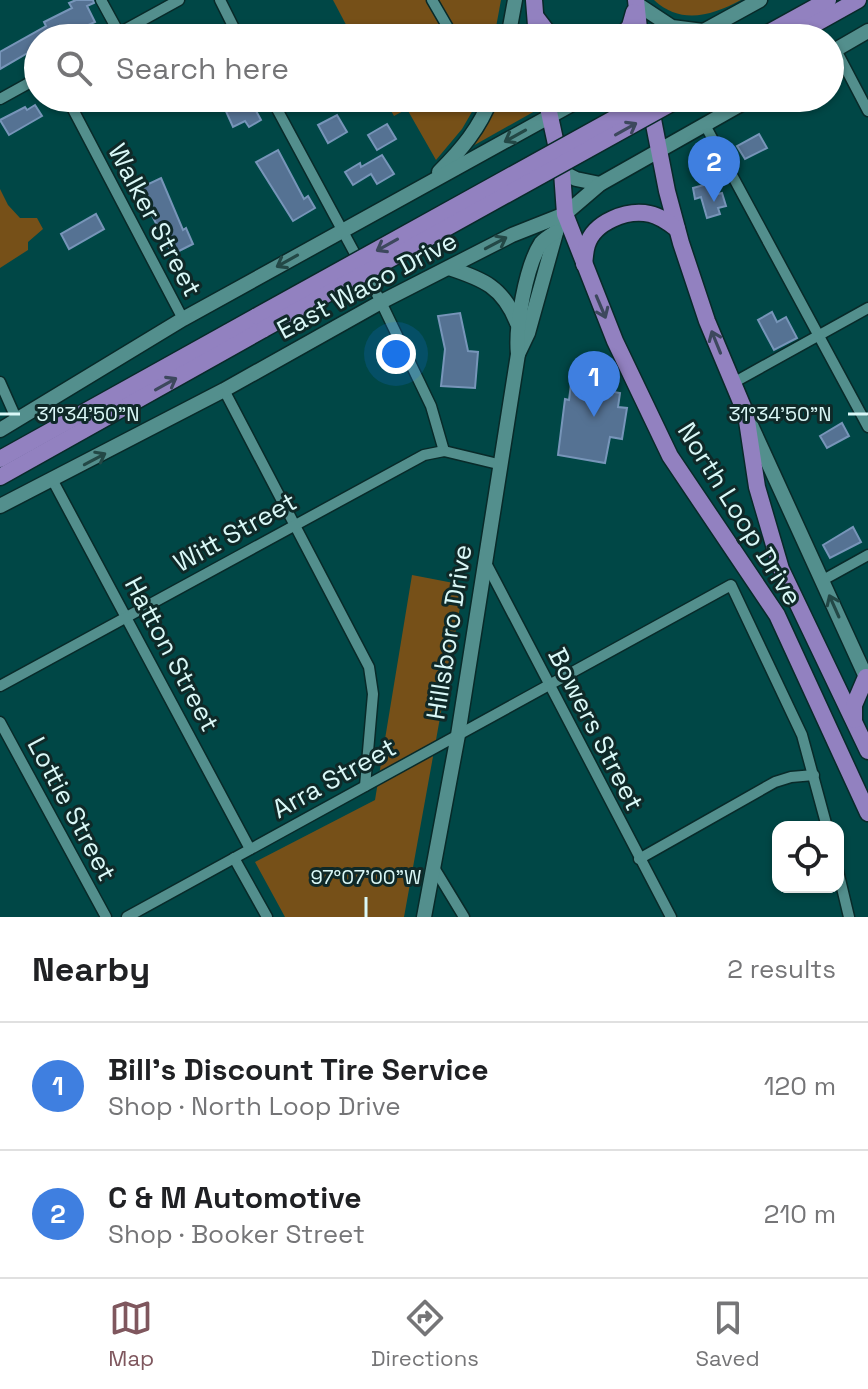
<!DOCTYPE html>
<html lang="en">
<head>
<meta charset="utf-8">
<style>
	:root { --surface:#fff; --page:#f6f6f6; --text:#202124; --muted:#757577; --line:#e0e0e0; --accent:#7f575e }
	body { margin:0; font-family:"Space Grotesk",sans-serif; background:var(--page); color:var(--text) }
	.controls { position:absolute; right:24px; bottom:24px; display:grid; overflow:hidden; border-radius:16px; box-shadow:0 2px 6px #0004 }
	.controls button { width:72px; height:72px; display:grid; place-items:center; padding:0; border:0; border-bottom:2px solid var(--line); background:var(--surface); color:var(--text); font:40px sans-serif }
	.you { position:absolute; left:396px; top:354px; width:28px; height:28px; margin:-20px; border:6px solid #fff; border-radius:50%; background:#1a73e8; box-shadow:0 0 0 12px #1a73e833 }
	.badge { display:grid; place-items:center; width:52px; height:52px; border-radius:50%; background:var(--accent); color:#fff; font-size:26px; font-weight:700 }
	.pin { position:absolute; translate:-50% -66px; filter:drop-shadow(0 2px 4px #0008) }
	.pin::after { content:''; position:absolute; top:42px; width:28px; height:24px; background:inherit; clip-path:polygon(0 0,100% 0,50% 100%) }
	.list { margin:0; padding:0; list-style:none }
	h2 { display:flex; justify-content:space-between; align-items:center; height:104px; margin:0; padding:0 32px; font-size:34px }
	h2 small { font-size:26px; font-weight:400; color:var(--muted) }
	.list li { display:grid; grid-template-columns:52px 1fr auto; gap:24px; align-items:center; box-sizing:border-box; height:128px; padding:0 32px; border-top:2px solid var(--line) }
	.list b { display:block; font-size:30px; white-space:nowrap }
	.list p { margin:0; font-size:26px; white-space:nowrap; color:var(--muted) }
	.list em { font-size:26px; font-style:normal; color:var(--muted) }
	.icon { flex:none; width:44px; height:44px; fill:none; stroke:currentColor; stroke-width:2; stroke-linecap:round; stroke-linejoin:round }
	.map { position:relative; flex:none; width:868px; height:917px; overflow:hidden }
	.search { position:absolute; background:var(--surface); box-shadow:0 2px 6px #0004; left:24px; right:24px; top:24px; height:88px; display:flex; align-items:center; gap:20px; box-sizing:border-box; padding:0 28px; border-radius:44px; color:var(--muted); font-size:30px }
	.sheet { height:360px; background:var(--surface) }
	nav { display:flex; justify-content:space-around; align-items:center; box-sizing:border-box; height:112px; border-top:2px solid var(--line); background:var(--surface); font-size:22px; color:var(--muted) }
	nav a { display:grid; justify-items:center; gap:4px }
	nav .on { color:var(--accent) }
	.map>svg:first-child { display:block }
	.green { fill:#765018 }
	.building { fill:#557293; stroke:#7795b9; stroke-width:2 }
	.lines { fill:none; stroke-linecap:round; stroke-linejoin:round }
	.street-casing { stroke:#082a29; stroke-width:13 }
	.secondary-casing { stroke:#082a29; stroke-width:17 }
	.primary-casing { stroke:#082a29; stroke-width:19 }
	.street { stroke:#538f8d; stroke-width:10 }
	.secondary { stroke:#538f8d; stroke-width:14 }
	.primary { stroke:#9281c0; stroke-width:16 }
	.primary-bridge-casing { stroke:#082a29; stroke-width:19; stroke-linecap:butt }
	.primary-bridge { stroke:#9281c0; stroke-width:16 }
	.oneway { stroke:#3d485d }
	.oneway2 { stroke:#234846 }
	.ticks { fill:none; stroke:#daf8f7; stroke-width:3 }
	.labels { text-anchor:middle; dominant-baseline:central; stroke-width:6; stroke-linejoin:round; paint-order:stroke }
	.street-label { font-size:26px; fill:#daf8f7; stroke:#0f2928 }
	.ticks-label { font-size:20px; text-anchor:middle; fill:#daf8f7; stroke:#0f2928; stroke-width:6; stroke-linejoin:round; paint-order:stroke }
</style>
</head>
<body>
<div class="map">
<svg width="868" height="917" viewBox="0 0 868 917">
	<rect width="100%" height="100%" fill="#004746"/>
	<g class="green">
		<polygon points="333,0 429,0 450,38 353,38"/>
		<polygon points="438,0 501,0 494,38 459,38"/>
		<path d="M654,0H741C711,16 681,25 654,0Z"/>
		<polygon points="384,98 480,98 462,129 436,160 407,109 394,116"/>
		<polygon points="498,98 537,98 538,104 535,111 471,147"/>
		<polygon points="0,189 8,205 20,218 37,218 43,229 28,242 28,250 0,268"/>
		<polygon points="412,575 464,585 404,917 285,917 255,862 375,800"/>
	</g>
	<g class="building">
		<polygon points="76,0 93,0 94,3 87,6 95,22 66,35 67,38 38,38 38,47 0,69 0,52 46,26 44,22 72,8 69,3"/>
		<polygon points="220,98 249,98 261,120 249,127 245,121 233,127"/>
		<polygon points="35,105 42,116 9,135 0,120 25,107 27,110"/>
		<polygon points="337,115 347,132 328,143 318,125"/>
		<polygon points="387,124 396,139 377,150 368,135"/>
		<polygon points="759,134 767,148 745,159 737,146"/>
		<polygon points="278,150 304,199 308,196 315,208 293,221 256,162"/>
		<polygon points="382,155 394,174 377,184 371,174 353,185 345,172 360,163 361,167"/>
		<polygon points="161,178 183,230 186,228 193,244 175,253 174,250 171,252 138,189"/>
		<polygon points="711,183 714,195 722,193 726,206 718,208 720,214 707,218 701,197 695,199 693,188"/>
		<polygon points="96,214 104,229 69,249 61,234"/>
		<polygon points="772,312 777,322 786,317 797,338 774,350 758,320"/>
		<polygon points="460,313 468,351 478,352 475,388 441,386 445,349 438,316"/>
		<polygon points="571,384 620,393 618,407 627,408 622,439 610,437 605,463 558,455 565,399 569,400"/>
		<polygon points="842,423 849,436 827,448 820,436"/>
		<polygon points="853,527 861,542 830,558 823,545"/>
	</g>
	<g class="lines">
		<defs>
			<g id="street">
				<polyline points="101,0 119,33"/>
				<polyline points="220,0 239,38"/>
				<polyline points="432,0 454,38"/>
				<polyline points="110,38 179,0"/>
				<polyline points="836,50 868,111"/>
				<polyline points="67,98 183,319"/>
				<polyline points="271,98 381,302 431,406 444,451"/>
				<polyline points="0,99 38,78"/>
				<polyline points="705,125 868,427"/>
				<polyline points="0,382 16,418"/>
				<polyline points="733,383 868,308"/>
				<polyline points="224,390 369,667 373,694 365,786"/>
				<polyline points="53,481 250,849"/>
				<polyline points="485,561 671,917"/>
				<polyline points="823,580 868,555"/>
				<polyline points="0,686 424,455 444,451 498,464"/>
				<polyline points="0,722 106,917"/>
				<polyline points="234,858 267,917"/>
				<polyline points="639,859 775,782 791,777 814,775"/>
				<polyline points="433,866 464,917"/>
				<polyline points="838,871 849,917"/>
				<polyline points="127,917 731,585 802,735 827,827"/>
			</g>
			<g id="secondary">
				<polyline points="637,4 672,27 703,31"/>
				<polyline points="508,38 515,0"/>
				<polyline points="691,38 760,0"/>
				<polyline points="830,53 868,31"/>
				<path d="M439,172C461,150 480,128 491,98"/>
				<polyline points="562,172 576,179 600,184"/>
				<path d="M449,268C483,279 503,287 517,323"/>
				<polyline points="518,354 528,333 557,229"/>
				<polyline points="750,423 866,677"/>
				<polyline points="0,430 183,319 583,98"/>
				<polyline points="0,506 224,390 381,302 512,235 565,214 600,184 752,98"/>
				<path d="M424,917L458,735L518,354C515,327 526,266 541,243C544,239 551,235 556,232"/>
			</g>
			<g id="primary">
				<polyline points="534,0 537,38"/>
				<polyline points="636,0 640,38"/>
				<polyline points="536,17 552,38"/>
				<polyline points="620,38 630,26 634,12"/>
				<polyline points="759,38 828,0"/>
				<polyline points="790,38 858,0"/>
				<polyline points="546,98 562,172 565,214 615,341 670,456 777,615 868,813"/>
				<polyline points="650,104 667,191 681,243 707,321 746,414 757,487 781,569 868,751"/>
				<path d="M584,264C585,258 585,251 587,245C594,222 627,209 650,214C660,216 669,223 677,229"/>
				<polyline points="0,459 257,316"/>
				<polyline points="0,477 264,329"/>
				<polyline points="854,720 854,705 866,677"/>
			</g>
		</defs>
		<use href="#street" class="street-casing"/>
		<use href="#secondary" class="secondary-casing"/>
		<use href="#primary" class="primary-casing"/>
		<use href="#street" class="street"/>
		<use href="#secondary" class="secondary"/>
		<use href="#primary" class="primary"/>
		<defs>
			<g id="primary-bridge">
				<polyline points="257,316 651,98"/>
				<polyline points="264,329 681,98"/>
			</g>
		</defs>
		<use href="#primary-bridge" class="primary-bridge-casing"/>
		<use href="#primary-bridge" class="primary-bridge"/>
	</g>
	<defs><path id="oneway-shaft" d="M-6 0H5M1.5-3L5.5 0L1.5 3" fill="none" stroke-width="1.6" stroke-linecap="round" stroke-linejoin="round" transform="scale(2)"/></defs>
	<g class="oneway">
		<use href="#oneway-shaft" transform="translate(626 129) rotate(-29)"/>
		<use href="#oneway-shaft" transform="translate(387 245) rotate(151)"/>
		<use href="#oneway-shaft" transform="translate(601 307) rotate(67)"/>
		<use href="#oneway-shaft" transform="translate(716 342) rotate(-112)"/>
		<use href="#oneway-shaft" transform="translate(166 384) rotate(-29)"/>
	</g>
	<g class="oneway2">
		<use href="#oneway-shaft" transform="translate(515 136) rotate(151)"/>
		<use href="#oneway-shaft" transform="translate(496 243) rotate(-28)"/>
		<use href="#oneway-shaft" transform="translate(287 261) rotate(151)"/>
		<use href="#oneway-shaft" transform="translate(95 459) rotate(-28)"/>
		<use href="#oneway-shaft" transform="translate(834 606) rotate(-114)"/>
	</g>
	<path class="ticks" d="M0,414H20M848,414H868M366,897V917"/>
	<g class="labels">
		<g class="street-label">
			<text transform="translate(155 220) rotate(62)">Walker Street</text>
			<text transform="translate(367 285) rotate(-28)">East Waco Drive</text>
			<text transform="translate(740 514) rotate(58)">North Loop Drive</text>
			<text transform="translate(235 532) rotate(-29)">Witt Street</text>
			<text transform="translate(449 632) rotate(-81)">Hillsboro Drive</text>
			<text transform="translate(172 654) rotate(62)">Hatton Street</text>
			<text transform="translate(596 729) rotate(63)">Bowers Street</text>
			<text transform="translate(334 778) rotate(-29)">Arra Street</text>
			<text transform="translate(72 809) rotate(62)">Lottie Street</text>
		</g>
	</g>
	<g class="ticks-label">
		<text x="88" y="421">31°34'50"N</text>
		<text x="780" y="421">31°34'50"N</text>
		<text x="366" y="884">97°07'00"W</text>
	</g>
</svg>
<div class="controls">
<button><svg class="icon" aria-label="locate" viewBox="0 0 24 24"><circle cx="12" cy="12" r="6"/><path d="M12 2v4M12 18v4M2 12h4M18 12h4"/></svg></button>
</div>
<div class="you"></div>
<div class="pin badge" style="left:594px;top:417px;background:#3f7fe0">1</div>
<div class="pin badge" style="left:714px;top:202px;background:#3f7fe0">2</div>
<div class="search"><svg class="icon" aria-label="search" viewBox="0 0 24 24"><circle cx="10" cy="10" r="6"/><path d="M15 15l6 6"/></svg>Search here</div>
</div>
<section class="sheet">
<h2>Nearby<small>2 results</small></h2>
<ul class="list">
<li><span class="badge" style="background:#3f7fe0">1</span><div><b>Bill's Discount Tire Service</b><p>Shop · North Loop Drive</p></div><em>120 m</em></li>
<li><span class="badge" style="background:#3f7fe0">2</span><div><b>C &amp; M Automotive</b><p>Shop · Booker Street</p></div><em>210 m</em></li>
</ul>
</section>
<nav>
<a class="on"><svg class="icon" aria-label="map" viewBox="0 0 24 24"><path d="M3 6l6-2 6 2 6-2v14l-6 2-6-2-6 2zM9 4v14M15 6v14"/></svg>Map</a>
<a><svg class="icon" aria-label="directions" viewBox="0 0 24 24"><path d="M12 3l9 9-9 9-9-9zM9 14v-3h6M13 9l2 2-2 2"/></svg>Directions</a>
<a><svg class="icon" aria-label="saved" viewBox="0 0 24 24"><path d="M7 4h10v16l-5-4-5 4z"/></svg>Saved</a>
</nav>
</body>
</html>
